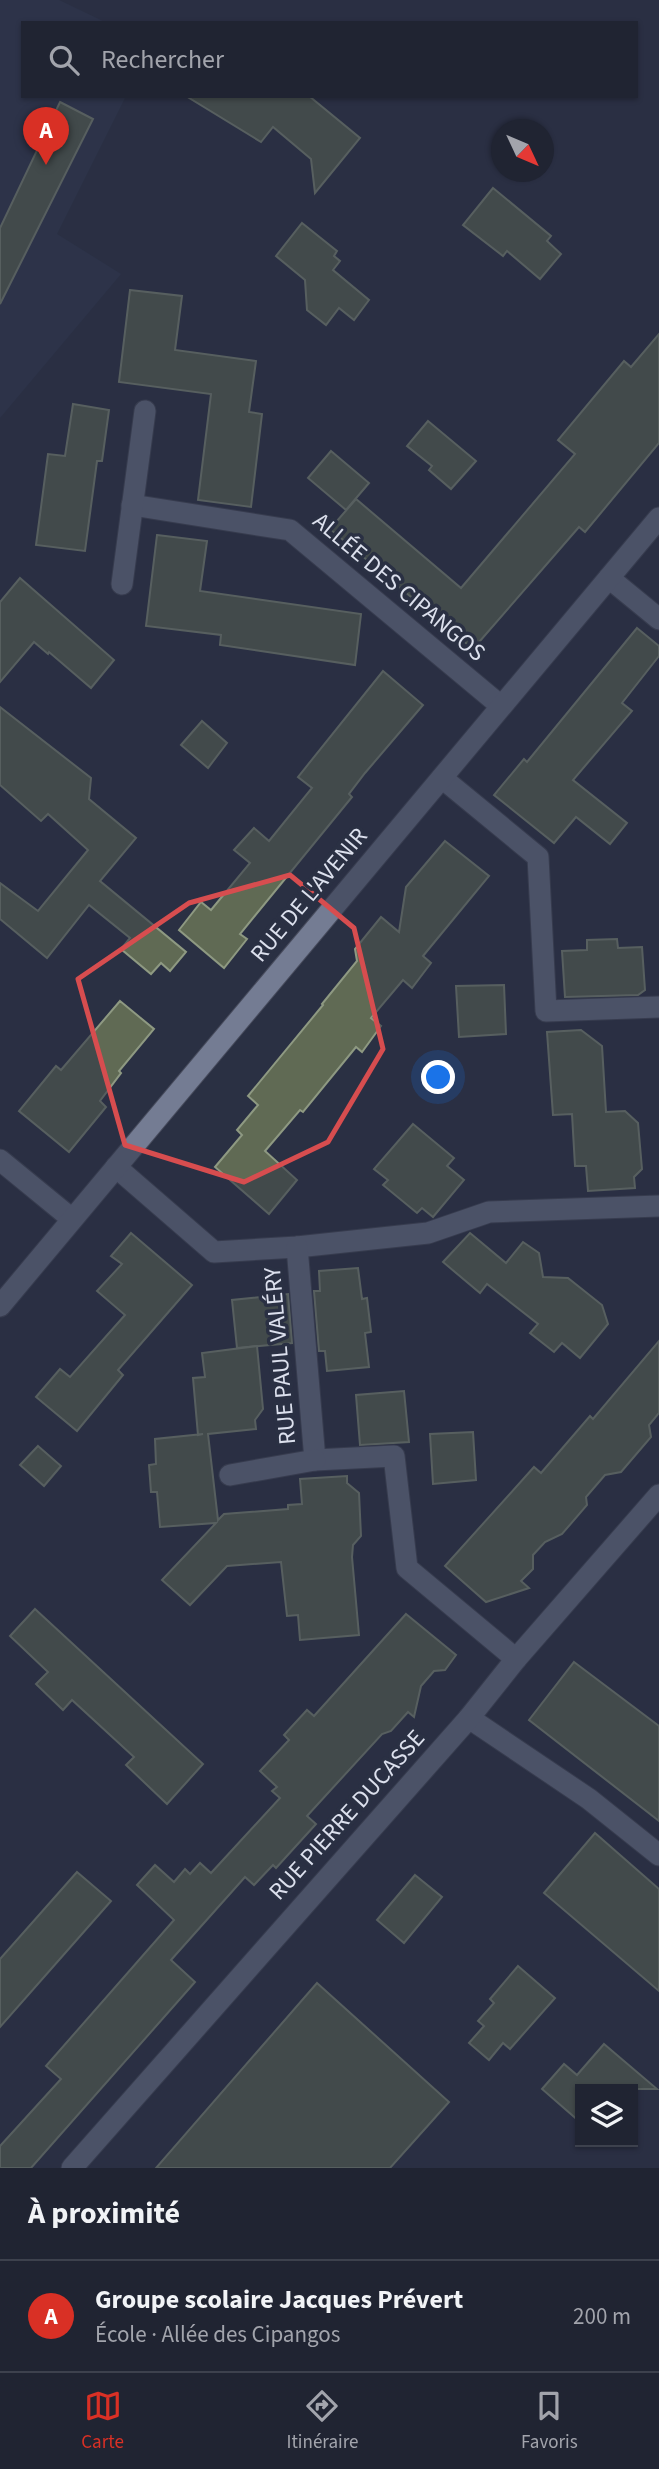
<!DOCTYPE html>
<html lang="fr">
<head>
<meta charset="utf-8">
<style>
	:root { --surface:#202432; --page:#282c3a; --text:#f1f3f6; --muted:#a2a4ac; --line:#3d414d; --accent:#d93025 }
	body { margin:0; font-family:"Source Sans 3",sans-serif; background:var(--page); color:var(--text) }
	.controls { position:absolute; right:21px; bottom:21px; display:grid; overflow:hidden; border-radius:0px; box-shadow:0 2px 5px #0004 }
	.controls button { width:63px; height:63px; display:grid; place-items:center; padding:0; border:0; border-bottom:2px solid var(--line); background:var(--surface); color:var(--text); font:35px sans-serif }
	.compass { position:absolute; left:491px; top:119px; width:63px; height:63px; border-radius:50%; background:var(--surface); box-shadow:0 2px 5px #0004; rotate:134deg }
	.you { position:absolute; left:439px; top:1078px; width:24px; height:24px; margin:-18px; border:5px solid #fff; border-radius:50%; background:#1a73e8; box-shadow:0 0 0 10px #1a73e833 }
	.badge { display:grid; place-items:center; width:46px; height:46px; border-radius:50%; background:var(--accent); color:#fff; font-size:23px; font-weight:700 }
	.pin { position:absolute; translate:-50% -58px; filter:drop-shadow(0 2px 4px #0008) }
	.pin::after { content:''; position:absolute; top:37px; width:24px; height:21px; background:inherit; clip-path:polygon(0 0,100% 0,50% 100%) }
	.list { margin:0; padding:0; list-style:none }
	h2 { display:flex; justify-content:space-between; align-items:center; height:91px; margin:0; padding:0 28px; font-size:30px }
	h2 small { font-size:23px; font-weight:400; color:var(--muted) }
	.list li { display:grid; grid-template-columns:46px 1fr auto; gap:21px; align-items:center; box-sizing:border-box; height:112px; padding:0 28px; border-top:2px solid var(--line) }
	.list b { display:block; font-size:26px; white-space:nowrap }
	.list p { margin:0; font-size:23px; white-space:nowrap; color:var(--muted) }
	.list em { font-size:23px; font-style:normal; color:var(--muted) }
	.icon { flex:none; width:38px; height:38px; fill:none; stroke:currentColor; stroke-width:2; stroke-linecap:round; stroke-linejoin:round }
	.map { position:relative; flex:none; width:659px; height:2168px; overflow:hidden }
	.search { position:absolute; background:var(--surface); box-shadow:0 2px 5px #0004; left:21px; right:21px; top:21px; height:77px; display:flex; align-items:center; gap:18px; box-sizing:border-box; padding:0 24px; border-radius:0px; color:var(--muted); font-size:26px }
	.sheet { height:203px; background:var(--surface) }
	nav { display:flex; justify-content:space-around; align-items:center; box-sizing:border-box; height:98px; border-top:2px solid var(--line); background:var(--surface); font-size:19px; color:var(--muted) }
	nav a { display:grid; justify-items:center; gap:4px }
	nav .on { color:var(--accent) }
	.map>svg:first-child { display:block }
	.built { fill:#313851 }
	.building { fill:#606a54; stroke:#8e9982; stroke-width:2 }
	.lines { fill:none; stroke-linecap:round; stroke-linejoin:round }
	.minor-casing { stroke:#474b5c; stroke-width:23 }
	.minor { stroke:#747c93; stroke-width:21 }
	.marked { fill:none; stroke:#d74d4f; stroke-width:5; stroke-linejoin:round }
	.labels { text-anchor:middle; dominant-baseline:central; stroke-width:7; stroke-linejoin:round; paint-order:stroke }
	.street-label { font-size:24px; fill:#dce0ed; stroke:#2a3043 }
</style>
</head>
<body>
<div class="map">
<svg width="659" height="2168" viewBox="0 0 659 2168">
	<rect width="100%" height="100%" fill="#2a3043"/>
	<polygon class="built" points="0,0 59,0 107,23 23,23 23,96 126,96 57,234 121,274 0,418"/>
	<g class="building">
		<polygon points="186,96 309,96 360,138 315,193 311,159 273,127 261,142"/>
		<polygon points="60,102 93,119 0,304 0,228"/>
		<polygon points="493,188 551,236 547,241 561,254 540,279 507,251 503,256 463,225"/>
		<polygon points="302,223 337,251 334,256 340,261 333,270 369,300 354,320 339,308 326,325 307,310 305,280 276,256"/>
		<polygon points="130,290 182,296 175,350 256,361 249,412 262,414 251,507 198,500 211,394 119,382"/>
		<polygon points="659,334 659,443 585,532 579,527 473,649 330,529 356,499 461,588 575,454 558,440 624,361 631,367"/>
		<polygon points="73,404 109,410 102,461 97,461 85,551 36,545 48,454 65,456"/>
		<polygon points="428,421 476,461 451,489 429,470 432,466 407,446"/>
		<polygon points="331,451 369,483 346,510 308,478"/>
		<polygon points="157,535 207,541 200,591 361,614 355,665 220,645 221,635 146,626"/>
		<polygon points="20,578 114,660 91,688 49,652 48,654 34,642 0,682 0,602"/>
		<polygon points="637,628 659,646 659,656 622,703 632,711 573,780 627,823 610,844 576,817 554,843 494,795 524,759 527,762"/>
		<polygon points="383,671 423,705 365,773 349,794 352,797 240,934 247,939 224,968 179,930 201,902 211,910 250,863 234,850 254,828 269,841 312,788 298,777"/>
		<polygon points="0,707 91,778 89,799 136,838 100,881 186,952 170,971 161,963 151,974 121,949 130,938 89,905 47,958 0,919 0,883 38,911 88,850 48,814 41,821 0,785"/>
		<polygon points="202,721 227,743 208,768 181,745"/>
		<polygon points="445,841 489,876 423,956 431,963 412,988 403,980 371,1018 381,1026 362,1052 356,1047 303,1112 300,1110 265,1151 297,1180 269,1214 215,1167 242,1135 237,1130 258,1105 248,1096 323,1005 322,1004 357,961 355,949 381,917 399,932 406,887"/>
		<polygon points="617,939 618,948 642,947 645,990 638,995 565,997 562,951 587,950 587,940"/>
		<polygon points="504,985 506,1034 459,1037 456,986"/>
		<polygon points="120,1001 154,1029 119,1071 121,1073 100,1101 106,1107 69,1152 19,1111 56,1066 61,1070"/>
		<polygon points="581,1030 602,1046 606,1112 625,1111 638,1123 642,1169 634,1177 635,1188 588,1191 586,1166 575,1166 572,1114 553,1115 547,1032"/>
		<polygon points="413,1124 454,1158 447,1166 464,1180 433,1217 422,1208 417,1213 383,1185 388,1180 374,1169"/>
		<polygon points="131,1233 192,1285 118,1370 123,1375 77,1431 36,1397 60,1369 70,1377 125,1315 97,1291 122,1264 111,1256"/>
		<polygon points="470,1233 506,1263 523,1242 539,1253 543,1277 568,1278 602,1305 608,1324 580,1358 562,1343 554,1352 530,1333 538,1324 487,1284 480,1293 443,1262"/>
		<polygon points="358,1268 362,1299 367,1298 371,1332 365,1333 369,1367 327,1371 325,1351 319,1351 314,1291 320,1291 319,1271"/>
		<polygon points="288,1294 292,1343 237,1348 232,1300"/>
		<polygon points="659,1341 659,1413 649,1425 651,1437 621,1472 605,1475 586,1497 587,1505 562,1534 545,1542 533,1555 533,1569 521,1581 529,1588 486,1602 445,1566 534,1467 541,1473 590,1416 593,1419"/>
		<polygon points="257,1346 263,1409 255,1420 256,1429 208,1434 218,1520 224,1514 288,1509 288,1505 302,1504 300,1479 347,1476 347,1483 359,1493 361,1536 353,1545 352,1557 359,1635 300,1640 298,1615 287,1616 281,1562 227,1566 190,1605 162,1580 216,1523 160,1527 157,1492 151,1492 149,1465 156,1464 155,1439 203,1434 198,1435 193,1378 205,1377 202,1353"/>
		<polygon points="404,1391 409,1442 360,1445 356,1395"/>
		<polygon points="473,1432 476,1480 433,1484 430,1434"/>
		<polygon points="38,1446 61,1466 44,1486 20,1465"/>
		<polygon points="35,1609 203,1764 167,1804 126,1765 134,1757 72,1700 63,1710 36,1684 48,1672 10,1636"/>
		<polygon points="406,1614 456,1655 445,1670 434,1671 421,1686 414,1717 408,1712 391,1731 382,1734 307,1816 316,1824 276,1868 273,1865 254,1885 245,1877 171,1960 195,1982 31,2168 0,2168 0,2146 61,2079 46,2066 174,1920 137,1885 155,1865 174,1882 185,1869 190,1874 200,1863 211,1873 280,1798 272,1791 277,1787 260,1771 289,1740 284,1735 307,1710 314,1716"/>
		<polygon points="574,1662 659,1726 659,1821 529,1720"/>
		<polygon points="595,1833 659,1889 659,1991 544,1893"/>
		<polygon points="77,1872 111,1901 0,2027 0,1959"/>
		<polygon points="415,1875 442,1897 404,1943 377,1920"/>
		<polygon points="518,1966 555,1998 510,2049 503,2043 489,2060 469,2043 484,2026 478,2021 494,2003 490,1999"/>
		<polygon points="317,1983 449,2102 390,2168 156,2168"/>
		<polygon points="604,2044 657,2089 580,2089 580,2122 542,2089 564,2064 577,2075"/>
	</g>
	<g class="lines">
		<defs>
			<g id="minor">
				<polyline points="132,505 290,530 501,706"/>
				<polyline points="609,578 659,619"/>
				<polyline points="122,584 145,411"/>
				<polyline points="442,778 538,857 546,1011 659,1007"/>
				<polyline points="0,1160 72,1219"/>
				<polyline points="116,1167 214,1252 297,1247 428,1233 489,1212 659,1206"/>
				<polyline points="297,1247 315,1460 394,1456 407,1568 516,1659"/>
				<polyline points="0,1306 659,518"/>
				<polyline points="230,1475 315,1460"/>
				<polyline points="469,1718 589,1799 659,1855"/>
				<polyline points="72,2168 469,1718 516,1659 659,1495"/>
			</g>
		</defs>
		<use href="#minor" class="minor-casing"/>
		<use href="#minor" class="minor"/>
	</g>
	<path d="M0 0H659V2168H0ZM290,875L354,928L383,1049L328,1142L244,1182L125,1145L78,979L189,903Z" fill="#2a3043" fill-opacity=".55" fill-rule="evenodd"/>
	<path class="marked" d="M290,875L354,928L383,1049L328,1142L244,1182L125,1145L78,979L189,903Z"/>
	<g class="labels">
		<g class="street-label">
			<text transform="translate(399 587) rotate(40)">ALLÉE DES CIPANGOS</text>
			<text transform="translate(309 895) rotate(-50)">RUE DE L'AVENIR</text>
			<text transform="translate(280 1356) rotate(-95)">RUE PAUL VALÉRY</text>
			<text transform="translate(347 1815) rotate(-48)">RUE PIERRE DUCASSE</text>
		</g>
	</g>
</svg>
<div class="controls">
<button><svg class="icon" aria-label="layers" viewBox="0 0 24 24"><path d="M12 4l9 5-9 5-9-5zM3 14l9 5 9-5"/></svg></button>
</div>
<svg class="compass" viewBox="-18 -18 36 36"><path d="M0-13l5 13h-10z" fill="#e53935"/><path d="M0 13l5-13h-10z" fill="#a2a4ac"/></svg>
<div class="you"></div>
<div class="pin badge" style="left:46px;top:165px">A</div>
<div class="search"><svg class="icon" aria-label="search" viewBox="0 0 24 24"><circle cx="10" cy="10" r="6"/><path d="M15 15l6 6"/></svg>Rechercher</div>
</div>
<section class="sheet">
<h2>À proximité<small></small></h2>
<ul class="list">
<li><span class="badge">A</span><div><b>Groupe scolaire Jacques Prévert</b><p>École · Allée des Cipangos</p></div><em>200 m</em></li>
</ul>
</section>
<nav>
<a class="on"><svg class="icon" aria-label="map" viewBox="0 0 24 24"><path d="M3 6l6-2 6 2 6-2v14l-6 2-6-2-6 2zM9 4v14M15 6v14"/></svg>Carte</a>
<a><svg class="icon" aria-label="directions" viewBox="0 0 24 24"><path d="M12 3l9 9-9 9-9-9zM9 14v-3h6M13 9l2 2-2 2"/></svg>Itinéraire</a>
<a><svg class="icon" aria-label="saved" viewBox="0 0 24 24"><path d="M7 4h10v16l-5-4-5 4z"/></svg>Favoris</a>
</nav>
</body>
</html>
